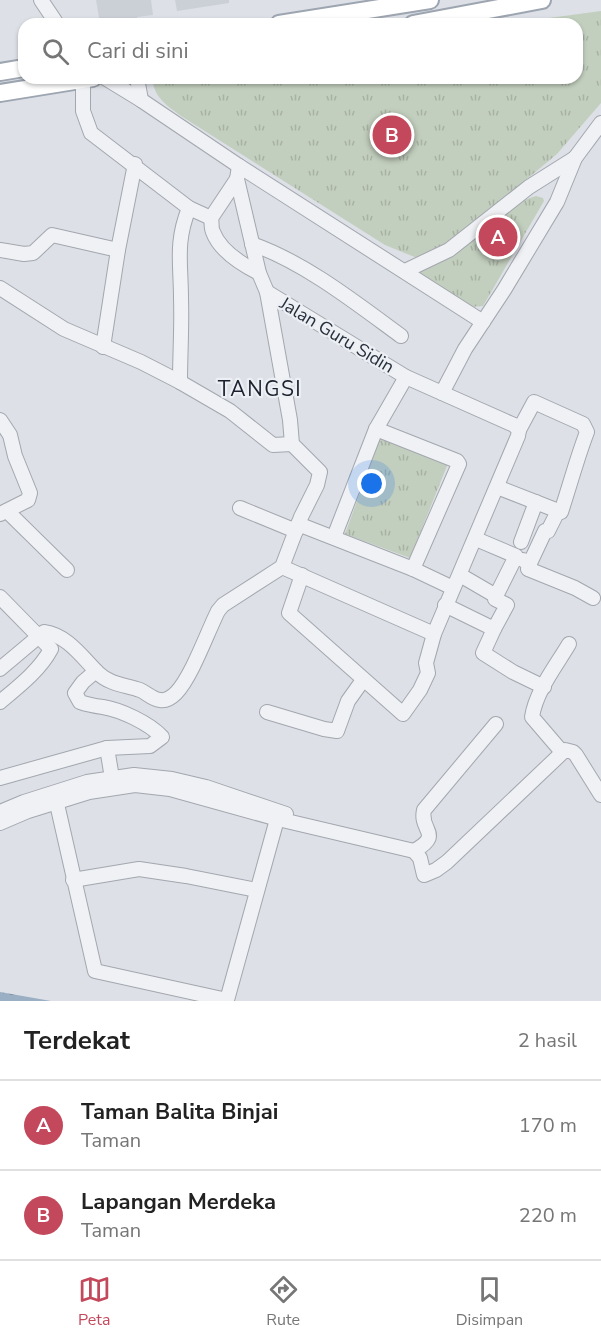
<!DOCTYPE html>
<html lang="id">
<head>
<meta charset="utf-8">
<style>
	:root { --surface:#fff; --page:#f6f6f6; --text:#222; --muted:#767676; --line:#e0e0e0; --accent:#c4485c }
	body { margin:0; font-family:"Nunito Sans",sans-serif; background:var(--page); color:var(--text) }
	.you { position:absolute; left:372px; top:484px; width:21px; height:21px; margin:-15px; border:4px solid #fff; border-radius:50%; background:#1a73e8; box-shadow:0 0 0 9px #1a73e833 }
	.badge { display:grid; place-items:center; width:39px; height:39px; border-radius:50%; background:var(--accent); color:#fff; font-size:20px; font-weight:700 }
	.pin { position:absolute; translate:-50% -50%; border:3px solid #fff; box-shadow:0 2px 6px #0006 }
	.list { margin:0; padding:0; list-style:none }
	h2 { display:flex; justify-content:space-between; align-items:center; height:78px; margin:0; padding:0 24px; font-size:26px }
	h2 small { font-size:20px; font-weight:400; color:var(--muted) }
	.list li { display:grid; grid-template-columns:39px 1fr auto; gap:18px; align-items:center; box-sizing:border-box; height:90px; padding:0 24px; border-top:2px solid var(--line) }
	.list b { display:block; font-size:22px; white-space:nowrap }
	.list p { margin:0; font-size:20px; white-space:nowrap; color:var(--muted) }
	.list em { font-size:20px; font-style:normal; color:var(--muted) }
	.icon { flex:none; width:33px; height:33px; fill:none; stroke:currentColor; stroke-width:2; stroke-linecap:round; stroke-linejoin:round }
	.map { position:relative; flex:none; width:601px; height:1001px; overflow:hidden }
	.search { position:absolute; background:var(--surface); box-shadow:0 2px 4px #0004; left:18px; right:18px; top:18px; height:66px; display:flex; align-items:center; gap:15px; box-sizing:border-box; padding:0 21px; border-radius:18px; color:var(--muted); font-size:22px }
	.sheet { height:258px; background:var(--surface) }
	nav { display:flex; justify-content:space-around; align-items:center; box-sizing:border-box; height:84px; border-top:2px solid var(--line); background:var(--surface); font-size:16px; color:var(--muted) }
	nav a { display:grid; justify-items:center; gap:3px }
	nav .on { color:var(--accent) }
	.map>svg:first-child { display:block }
	.built { fill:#cbd0d7 }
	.park { fill:url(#park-tufts) }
	.water { fill:url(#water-ripples) }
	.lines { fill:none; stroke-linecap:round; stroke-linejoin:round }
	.minor-casing { stroke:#a3a7af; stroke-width:16 }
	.major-casing { stroke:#9da5b1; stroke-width:20 }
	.minor { stroke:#eff1f4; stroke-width:14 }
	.major { stroke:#fff; stroke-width:16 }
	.labels { text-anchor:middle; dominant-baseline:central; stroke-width:4.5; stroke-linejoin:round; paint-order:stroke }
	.street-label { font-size:18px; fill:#272f3b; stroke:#eceff4 }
	.quarter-label { font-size:21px; letter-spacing:1.5px; fill:#1a202c; stroke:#eceff4 }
</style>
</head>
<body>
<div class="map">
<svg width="601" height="1001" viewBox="0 0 601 1001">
	<defs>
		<pattern id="park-tufts" width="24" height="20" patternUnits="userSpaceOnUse" patternTransform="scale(1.5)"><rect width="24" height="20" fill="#c3cfbe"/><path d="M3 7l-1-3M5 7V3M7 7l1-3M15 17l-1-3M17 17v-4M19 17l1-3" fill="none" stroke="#a8b2a4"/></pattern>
		<pattern id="water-ripples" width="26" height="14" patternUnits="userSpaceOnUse" patternTransform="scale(1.5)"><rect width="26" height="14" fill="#9aafc4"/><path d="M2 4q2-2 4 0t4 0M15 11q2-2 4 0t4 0" fill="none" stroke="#7e8fa0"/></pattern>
	</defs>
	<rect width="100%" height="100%" fill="#dde0e6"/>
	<g class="built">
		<polygon points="96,0 151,0 153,15 137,17 138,24 122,24 121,19 100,23"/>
		<polygon points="175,0 229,0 229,3 177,11"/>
	</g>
	<g class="park">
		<path d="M601,11V103L557,154L445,247L417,258L385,245L181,116C168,106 156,99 153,83L157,78H577V24H504Z"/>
		<polygon points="536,196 543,198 544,201 483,306 470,307 419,275 416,268 439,263 524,200"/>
		<polygon points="381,435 449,461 410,558 345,534"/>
	</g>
	<polygon class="water" points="0,992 51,1001 0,1001"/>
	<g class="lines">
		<defs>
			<g id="minor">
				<polyline points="41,0 57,24"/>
				<polyline points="105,78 141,100 239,166 483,322"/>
				<polyline points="137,78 141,100"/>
				<polyline points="83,80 83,111 91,133 189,208 211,218"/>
				<path d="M237,179L211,218C212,222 211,229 213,232C220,251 243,265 259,273"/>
				<path d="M252,244C304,262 356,303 401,336"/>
				<polyline points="0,250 24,254 33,253 52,235 118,250"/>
				<polyline points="405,271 449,250 529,187 575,158"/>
				<polyline points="0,288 64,329 141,362 180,382 230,411 273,445 292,444"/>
				<polyline points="267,292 406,377 514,425 519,430 518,436 434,634 426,663 428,673 420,690 403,714 289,613 302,575"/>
				<polyline points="103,347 118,250 135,164"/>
				<path d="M180,382C180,354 182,326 181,299C181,263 175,243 189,208"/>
				<polyline points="442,393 465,349 504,290 557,202 575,158 601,123"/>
				<polyline points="0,420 10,435 15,456 30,493 28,500 0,514"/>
				<polyline points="376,429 457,461 459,464 413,569"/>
				<path d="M497,487L561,512C570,485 577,458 587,432L583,424L534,402L519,430"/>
				<polyline points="240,508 296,531"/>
				<polyline points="7,511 67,570"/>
				<polyline points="298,524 413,569 453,588"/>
				<polyline points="334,537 376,429 406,377"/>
				<polyline points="476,539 516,556 496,596"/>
				<polyline points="521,542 536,502"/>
				<polyline points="523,560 530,563 545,531 548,531 558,511"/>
				<polyline points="530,563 528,569 575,588 593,598"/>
				<polyline points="282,567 434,634"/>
				<polyline points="460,575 496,596 495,599 507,605 494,629"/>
				<path d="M0,597L51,649C40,670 18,687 0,702"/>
				<polyline points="445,605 494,629 483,653 513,672 544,687"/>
				<path d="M0,669L44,632C67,635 82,657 98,673C109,684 125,685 140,690C147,693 152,699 160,700C166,701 172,697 176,693C192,676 207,633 218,611L223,605L282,567L301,517L317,485L320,472L292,444L290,420L267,292L259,273L237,179L239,166"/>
				<polyline points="267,712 324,729 337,731 348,701 363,680"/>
				<polyline points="107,748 112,778"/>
				<path d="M562,752L532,717C536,691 556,666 569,644"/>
				<path d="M0,778L107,748L150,746L162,737C149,723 121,710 103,707C95,706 88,705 80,702L75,693L83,682L96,671"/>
				<polyline points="50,795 57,804 95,971 227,1000 279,812"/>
				<polyline points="0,812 24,802 87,782 134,775 172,779 206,787 286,814"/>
				<polyline points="0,823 28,811 89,792 135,785 170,789 278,819 414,851 420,858 424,875 436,870 447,862 565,750 573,752 576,755 601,795"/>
				<path d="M414,851C444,834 419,831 424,810L496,724"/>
				<polyline points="73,880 139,869 186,876 256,890"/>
			</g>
			<g id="major">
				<polyline points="279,24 430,0"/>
				<polyline points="413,24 542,0"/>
				<polyline points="0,72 24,68"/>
				<polyline points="0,93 93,78"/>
			</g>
		</defs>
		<use href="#minor" class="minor-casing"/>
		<use href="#major" class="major-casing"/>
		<use href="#minor" class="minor"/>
		<use href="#major" class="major"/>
	</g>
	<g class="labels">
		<g class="street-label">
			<text transform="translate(337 335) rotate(31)">Jalan Guru Sidin</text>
		</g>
		<g class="quarter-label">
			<text x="260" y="389">TANGSI</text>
		</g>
	</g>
</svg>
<div class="you"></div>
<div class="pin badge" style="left:498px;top:237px">A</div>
<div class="pin badge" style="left:392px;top:135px">B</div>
<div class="search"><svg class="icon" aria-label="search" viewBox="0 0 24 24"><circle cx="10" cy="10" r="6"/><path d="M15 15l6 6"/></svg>Cari di sini</div>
</div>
<section class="sheet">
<h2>Terdekat<small>2 hasil</small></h2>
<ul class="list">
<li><span class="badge">A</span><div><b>Taman Balita Binjai</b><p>Taman</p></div><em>170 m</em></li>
<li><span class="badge">B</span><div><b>Lapangan Merdeka</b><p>Taman</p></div><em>220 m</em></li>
</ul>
</section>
<nav>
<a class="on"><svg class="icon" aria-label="map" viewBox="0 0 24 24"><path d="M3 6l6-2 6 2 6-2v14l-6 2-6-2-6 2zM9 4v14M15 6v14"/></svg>Peta</a>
<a><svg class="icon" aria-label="directions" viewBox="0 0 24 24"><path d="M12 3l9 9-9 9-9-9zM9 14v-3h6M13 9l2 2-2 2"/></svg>Rute</a>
<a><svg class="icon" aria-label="saved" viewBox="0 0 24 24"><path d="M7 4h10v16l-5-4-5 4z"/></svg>Disimpan</a>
</nav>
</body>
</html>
